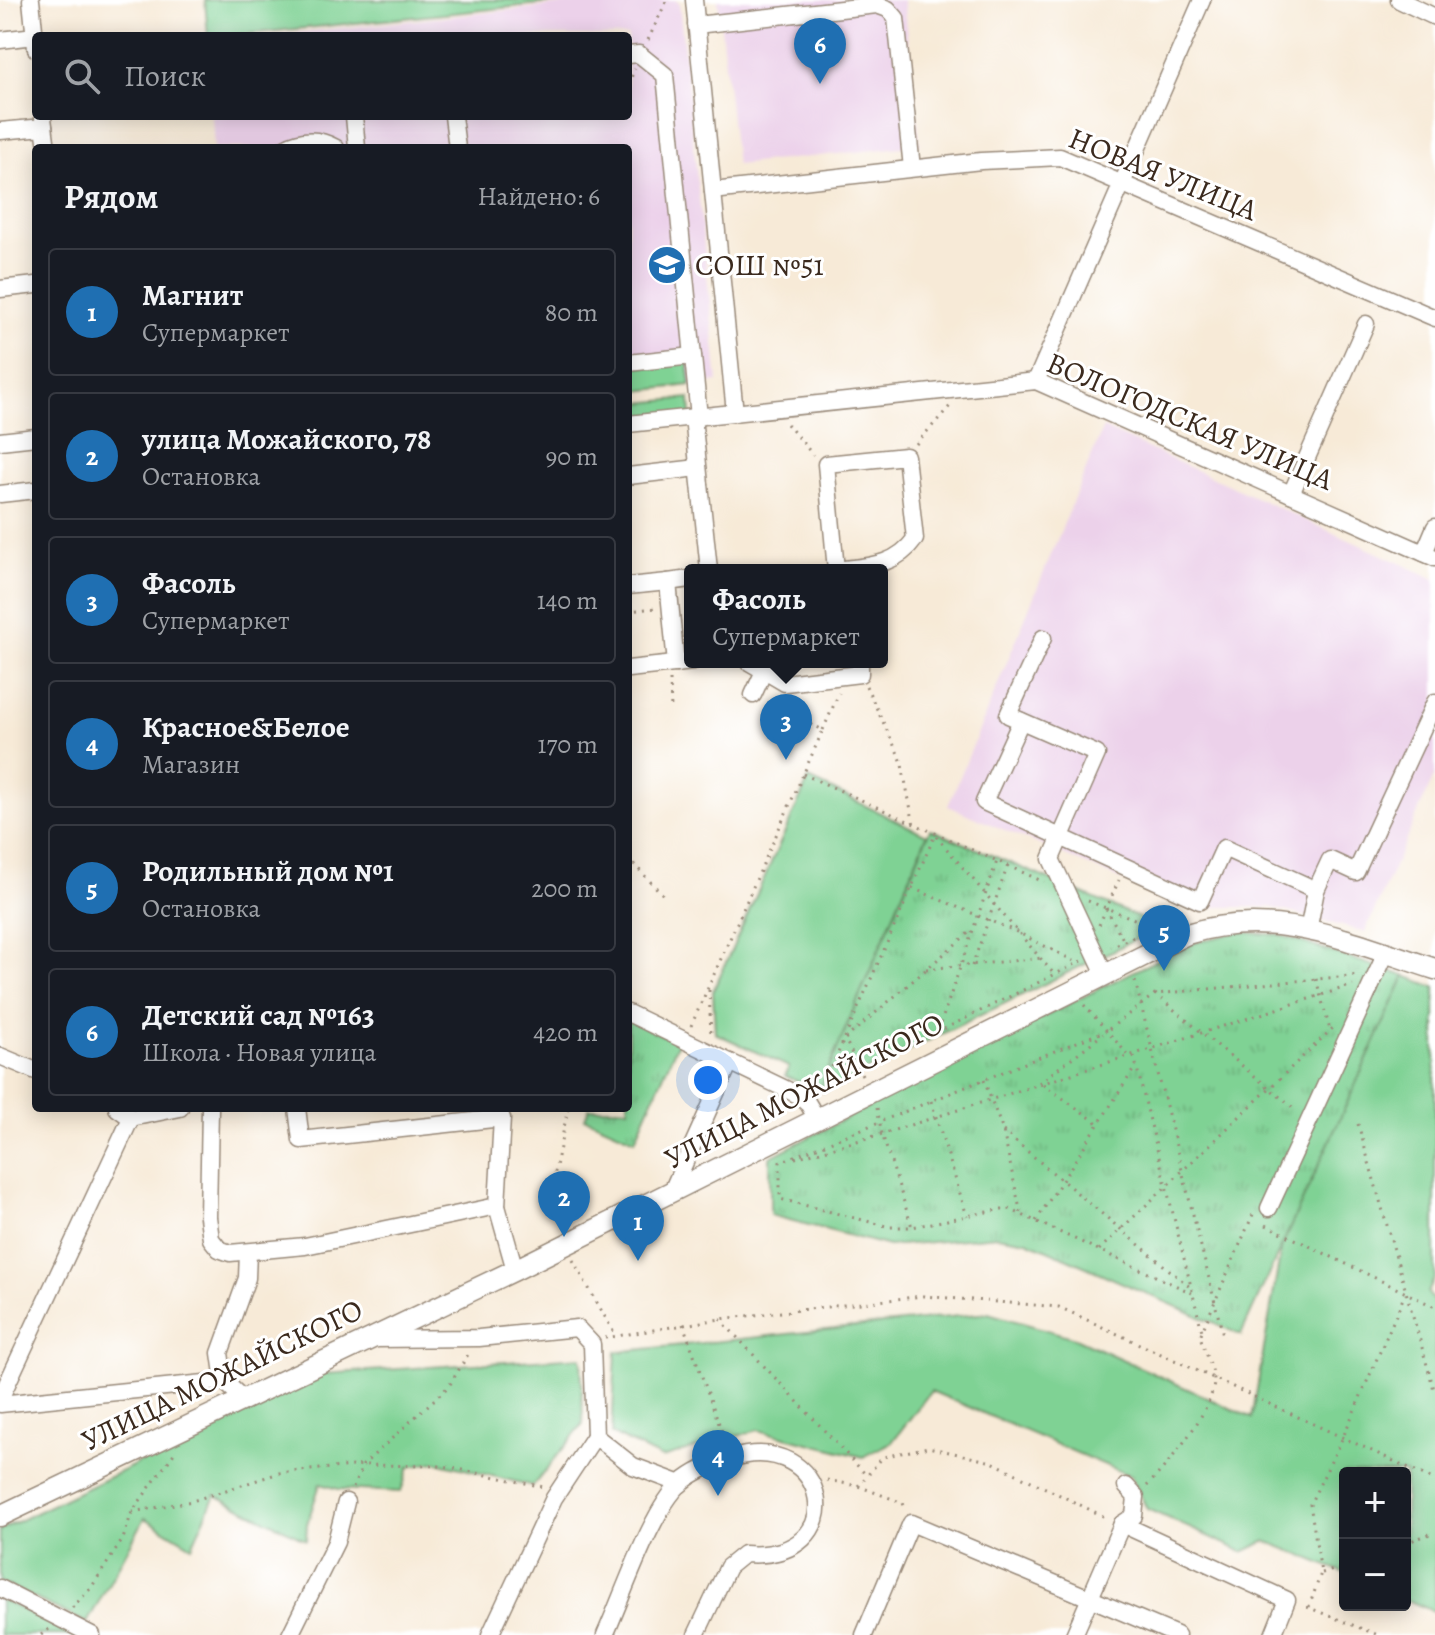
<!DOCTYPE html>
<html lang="ru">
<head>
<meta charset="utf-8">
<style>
	:root { --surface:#171b24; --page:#20242c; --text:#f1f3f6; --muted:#9ea1a6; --line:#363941; --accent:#1f6fb2 }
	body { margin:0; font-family:Alegreya,serif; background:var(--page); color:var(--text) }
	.controls { position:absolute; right:24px; bottom:24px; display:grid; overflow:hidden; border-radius:8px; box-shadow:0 4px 20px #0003 }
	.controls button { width:72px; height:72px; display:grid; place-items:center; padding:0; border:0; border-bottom:2px solid var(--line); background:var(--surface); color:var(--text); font:40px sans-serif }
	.you { position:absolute; left:708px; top:1080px; width:28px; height:28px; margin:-20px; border:6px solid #fff; border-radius:50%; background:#1a73e8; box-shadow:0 0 0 12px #1a73e833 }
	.badge { display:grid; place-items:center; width:52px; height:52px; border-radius:50%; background:var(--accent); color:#fff; font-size:26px; font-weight:700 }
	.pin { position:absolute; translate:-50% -66px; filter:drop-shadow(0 2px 4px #0008) }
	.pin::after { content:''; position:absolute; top:42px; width:28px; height:24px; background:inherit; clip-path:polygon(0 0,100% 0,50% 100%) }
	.popup { position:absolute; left:684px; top:564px; width:204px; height:104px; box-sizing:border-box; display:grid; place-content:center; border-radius:8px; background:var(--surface); filter:drop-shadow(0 2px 6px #0005); font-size:26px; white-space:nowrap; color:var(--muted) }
	.popup b { font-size:30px; color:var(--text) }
	.popup::after { content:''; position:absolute; left:50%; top:100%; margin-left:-16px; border:16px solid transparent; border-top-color:var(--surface) }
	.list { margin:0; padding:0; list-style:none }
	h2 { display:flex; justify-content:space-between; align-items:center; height:104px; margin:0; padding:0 32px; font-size:34px }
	h2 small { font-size:26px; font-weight:400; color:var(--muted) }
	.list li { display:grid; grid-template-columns:52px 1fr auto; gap:24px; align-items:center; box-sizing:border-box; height:128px; margin:0 16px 16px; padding:0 16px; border:2px solid var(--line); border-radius:8px }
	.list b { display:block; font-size:30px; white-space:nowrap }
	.list p { margin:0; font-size:26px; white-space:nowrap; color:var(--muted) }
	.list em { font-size:26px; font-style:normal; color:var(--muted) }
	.icon { flex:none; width:44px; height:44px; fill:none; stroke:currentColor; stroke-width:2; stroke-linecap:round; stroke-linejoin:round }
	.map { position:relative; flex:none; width:1435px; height:1635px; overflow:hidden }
	.search { position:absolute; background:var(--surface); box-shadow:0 4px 20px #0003; left:32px; top:32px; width:600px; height:88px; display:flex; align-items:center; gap:20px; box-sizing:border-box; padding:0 28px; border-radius:8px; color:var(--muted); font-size:30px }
	.panel { position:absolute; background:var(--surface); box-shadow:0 4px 20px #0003; left:32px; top:144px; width:600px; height:968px; border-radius:8px }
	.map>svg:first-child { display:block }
	.built { fill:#ecd1ea }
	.green { fill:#7fd294; stroke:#5d7e59; stroke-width:2 }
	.park { fill:url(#park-tufts); stroke:#5d7e59; stroke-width:2 }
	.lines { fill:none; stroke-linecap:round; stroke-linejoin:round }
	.minor-casing { stroke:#998a7a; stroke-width:19 }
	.major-casing { stroke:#998a7a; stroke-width:23 }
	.path { stroke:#998a7a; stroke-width:3; stroke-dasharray:2 6; stroke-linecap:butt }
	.minor { stroke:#fff; stroke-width:16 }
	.major { stroke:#fff; stroke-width:20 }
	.labels { text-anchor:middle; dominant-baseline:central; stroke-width:6; stroke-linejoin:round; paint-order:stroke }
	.street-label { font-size:30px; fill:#3b2a1e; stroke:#fff }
	.poi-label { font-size:30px; fill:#3b2a1e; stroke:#fff; text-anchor:start }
</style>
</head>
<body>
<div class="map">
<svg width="1435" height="1635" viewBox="0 0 1435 1635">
	<defs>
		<pattern id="park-tufts" width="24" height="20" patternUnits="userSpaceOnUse" patternTransform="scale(2)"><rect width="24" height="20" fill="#7fd294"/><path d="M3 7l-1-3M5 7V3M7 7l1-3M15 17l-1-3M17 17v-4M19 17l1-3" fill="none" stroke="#6fb47f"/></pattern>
	</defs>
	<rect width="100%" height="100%" fill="#fff"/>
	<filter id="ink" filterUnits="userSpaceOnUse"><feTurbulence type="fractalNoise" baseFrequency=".0125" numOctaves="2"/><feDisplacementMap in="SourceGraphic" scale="16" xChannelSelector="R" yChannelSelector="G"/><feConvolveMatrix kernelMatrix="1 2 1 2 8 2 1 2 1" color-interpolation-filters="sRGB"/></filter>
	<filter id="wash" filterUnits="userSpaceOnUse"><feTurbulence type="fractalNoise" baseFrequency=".006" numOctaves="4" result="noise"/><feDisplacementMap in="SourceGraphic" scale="32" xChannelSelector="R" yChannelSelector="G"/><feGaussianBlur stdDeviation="1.8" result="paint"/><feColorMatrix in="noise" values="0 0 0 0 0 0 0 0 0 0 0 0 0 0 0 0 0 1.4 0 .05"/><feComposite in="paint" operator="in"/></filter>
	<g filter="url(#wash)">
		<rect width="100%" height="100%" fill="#f7ead7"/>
		<g class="built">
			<polygon points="606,0 675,0 679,3 718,382 628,391 628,148 214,148 212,116 628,116 628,36 267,36"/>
			<polygon points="718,0 903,0 920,145 736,165"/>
			<polygon points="1103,428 1435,579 1435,774 1365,932 1270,907 1186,907 948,806"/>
		</g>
		<g class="green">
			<polygon points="205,0 580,0 227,36 208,36"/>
			<polygon points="688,361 691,385 628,392 628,367"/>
			<polygon points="690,398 691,416 628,422 628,404"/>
			<polygon points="809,779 927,835 821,1087 810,1087 785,1076 789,1067 715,1033 713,991"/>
			<polygon points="1405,976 1435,987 1435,1277 1428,1293 1435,1303 1435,1612 1405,1599 1405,1473 1345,1473 1345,1573 1266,1541 1243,1552 1147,1509 1131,1476 931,1391 892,1442 863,1457 758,1430 662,1458 612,1434 616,1352 988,1313 1075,1338 1252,1418 1282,1244"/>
			<polygon points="581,1357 583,1424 533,1486 436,1462 409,1467 401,1492 338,1489 320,1484 307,1524 306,1540 215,1495 192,1546 145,1518 87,1623 0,1582 0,1530 323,1374"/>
			<polygon points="0,1599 74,1635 0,1635"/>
		</g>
		<g class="park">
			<polygon points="930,829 1161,927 823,1092 821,1087"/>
			<polygon points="1238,932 1280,935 1405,976 1241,1335 1027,1241 997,1236 889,1246 770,1215 770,1157 1120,978 1190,944"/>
			<polygon points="628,1020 678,1042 635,1140 585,1118 589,1108 628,1108"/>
		</g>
	</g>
	<g filter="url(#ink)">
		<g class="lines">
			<defs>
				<g id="minor">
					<polyline points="31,0 36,49"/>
					<polyline points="694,0 735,413"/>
					<polyline points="1399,0 1435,17"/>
					<polyline points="696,25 877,5 888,9 896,18 912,168"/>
					<polyline points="0,40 35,36"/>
					<polyline points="628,55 639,54 665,75 699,417"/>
					<polyline points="354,116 357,148"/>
					<polyline points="453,116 457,148"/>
					<polyline points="43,118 47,148"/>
					<polyline points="0,131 44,127"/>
					<path d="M284,148C302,138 319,138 336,148"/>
					<polyline points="713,191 981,161 1060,157 1435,318"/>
					<polyline points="0,289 36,285"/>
					<polyline points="628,363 693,356"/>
					<polyline points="1036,381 1202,0"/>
					<polyline points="693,417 709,570"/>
					<polyline points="628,424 1036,381 1435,558"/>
					<polyline points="0,441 36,437"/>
					<polyline points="628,476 698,468"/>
					<polyline points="0,494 36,490"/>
					<polyline points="1291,494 1366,324"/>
					<polyline points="1424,553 1435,527"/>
					<path d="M836,570C867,566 895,567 915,539L906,456L826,464L836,570"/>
					<polyline points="628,586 668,582"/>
					<polyline points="1043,638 1008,715 1097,754 1051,859 1104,972"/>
					<polyline points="749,662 785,683 860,674 860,662"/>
					<polyline points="676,664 668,582 690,579"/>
					<polyline points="628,669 693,662"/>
					<polyline points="753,695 764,671"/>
					<polyline points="1021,721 984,802 1200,901 1224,848 1316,890 1330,860 1356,872 1435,702"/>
					<polyline points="1308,931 1316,890"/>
					<polyline points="628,1013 798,1095 807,1102 816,1117"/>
					<polyline points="0,1056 36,1071"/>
					<polyline points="117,1108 131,1118 180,1108"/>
					<polyline points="210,1108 208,1217 211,1239 219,1249 230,1253 305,1246 497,1206"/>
					<polyline points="297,1108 301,1140 502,1118 497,1206 515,1270"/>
					<polyline points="672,1191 730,1062"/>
					<polyline points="1269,1208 1386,953"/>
					<polyline points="372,1339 479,1338 577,1328 592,1344 595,1436 633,1466 681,1484"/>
					<polyline points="224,1381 220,1353 247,1278 248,1252"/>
					<polyline points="0,1399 131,1118"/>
					<polyline points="0,1404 224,1381 242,1398"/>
					<polyline points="1122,1524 1287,1600 1273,1635"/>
					<polyline points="1122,1524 1134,1516 1136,1497 1126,1486"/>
					<polyline points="0,1588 92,1635"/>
					<polyline points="290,1635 336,1542 346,1502"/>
					<polyline points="490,1635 554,1498 595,1436"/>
					<path d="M605,1635C623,1596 651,1510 681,1483C695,1471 712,1464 730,1459C830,1427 856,1563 744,1554L728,1567L696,1635"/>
					<polyline points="864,1635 911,1523 1177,1635"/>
					<polyline points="1074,1635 1122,1524"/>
				</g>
				<path id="major" d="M0,1516L515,1270L1187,934C1274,906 1351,942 1435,969"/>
			</defs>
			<use href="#minor" class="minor-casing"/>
			<use href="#major" class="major-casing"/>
			<g class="path">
				<polyline points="648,40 667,0"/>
				<polyline points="628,84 635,69"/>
				<polyline points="787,424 813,455"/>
				<polyline points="916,444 951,405"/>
				<polyline points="628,611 656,608"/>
				<polyline points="670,680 671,712"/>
				<polyline points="866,686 901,760 914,825"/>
				<polyline points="823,730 839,693"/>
				<polyline points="803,774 1044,882"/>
				<polyline points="628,858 665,897"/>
				<polyline points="912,888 1017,932 1076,962"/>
				<polyline points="1088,901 1155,927 1111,947"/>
				<polyline points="1106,908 1125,943"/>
				<polyline points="1099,925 1119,880"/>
				<polyline points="972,966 1008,865"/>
				<polyline points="926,969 1042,958"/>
				<polyline points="1316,979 1330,1030"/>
				<polyline points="1135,981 1223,1335"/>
				<polyline points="709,990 711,1035"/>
				<polyline points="1155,994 1297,1111"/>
				<polyline points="1084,1005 1129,1056"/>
				<polyline points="691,1026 823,730 765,701"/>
				<polyline points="1109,1029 1155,994 1360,975"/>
				<polyline points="1107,1030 780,1162 780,1199 890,1227 912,1227 1007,1208 1192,1293"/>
				<polyline points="938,1031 997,861"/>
				<polyline points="1134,1056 1202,1331"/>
				<polyline points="862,1075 845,1039 972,930"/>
				<polyline points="984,1080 1003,1131 1021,1214"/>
				<polyline points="1039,1083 1103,1034"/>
				<polyline points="1043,1084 1099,1124"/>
				<polyline points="822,1089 1082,961"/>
				<polyline points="822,1089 935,835 1053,973"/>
				<polyline points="931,1101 967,1216"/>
				<polyline points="568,1108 551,1191 587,1215"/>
				<polyline points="877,1108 882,1134 912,1227"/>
				<polyline points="1358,1124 1435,1393"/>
				<polyline points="1003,1131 1191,1288"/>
				<polyline points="795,1158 882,1134 1353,985"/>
				<polyline points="1036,1221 1136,1066"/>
				<polyline points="1266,1225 1435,1307"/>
				<polyline points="1099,1250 1334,1027"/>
				<polyline points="573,1260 614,1333"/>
				<polyline points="720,1319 867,1476"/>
				<polyline points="683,1324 726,1443"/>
				<polyline points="605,1338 720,1319 923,1296 1059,1307 1435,1480"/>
				<polyline points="827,1480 858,1486 903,1503 905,1508"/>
				<polyline points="858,1486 883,1457 928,1447 992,1462 1107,1518"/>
				<path d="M1147,1486C1166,1467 1216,1407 1214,1379C1212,1365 1204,1349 1200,1336L1254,1212"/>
				<polyline points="353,1488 363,1465 449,1386 469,1353"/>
				<polyline points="132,1512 192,1501 279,1473 363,1465 444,1466 544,1487"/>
				<polyline points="1405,1543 1435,1532"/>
				<polyline points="1322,1573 1345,1567"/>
				<polyline points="1307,1607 1378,1635"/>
				<polyline points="1309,1607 1321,1573 1310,1504 1343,1437 1405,1294"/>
				<polyline points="72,1608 91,1588 123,1539 132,1512 175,1452"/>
				<polyline points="41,1635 49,1629"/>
			</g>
			<use href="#minor" class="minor"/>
			<use href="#major" class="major"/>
		</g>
	</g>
	<defs>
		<symbol id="school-disc" viewBox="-11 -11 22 22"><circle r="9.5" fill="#1f6fb2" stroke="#fff"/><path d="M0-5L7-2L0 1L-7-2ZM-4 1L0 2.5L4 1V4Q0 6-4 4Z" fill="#fff"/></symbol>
	</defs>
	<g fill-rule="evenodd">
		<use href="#school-disc" x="645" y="243" width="44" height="44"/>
	</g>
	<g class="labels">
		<g class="street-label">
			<text transform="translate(1163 174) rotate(22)">НОВАЯ УЛИЦА</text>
			<text transform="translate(1190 421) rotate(23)">ВОЛОГОДСКАЯ УЛИЦА</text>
			<text transform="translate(804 1091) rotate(-27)">УЛИЦА МОЖАЙСКОГО</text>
			<text transform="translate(222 1375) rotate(-26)">УЛИЦА МОЖАЙСКОГО</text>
		</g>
		<g class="poi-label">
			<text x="695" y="265">СОШ №51</text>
		</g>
	</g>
</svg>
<div class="controls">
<button>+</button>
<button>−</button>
</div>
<div class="you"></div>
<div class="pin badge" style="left:638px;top:1261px">1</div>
<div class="pin badge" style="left:564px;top:1237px">2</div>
<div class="pin badge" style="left:786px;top:760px">3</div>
<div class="popup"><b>Фасоль</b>Супермаркет</div>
<div class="pin badge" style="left:718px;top:1496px">4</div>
<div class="pin badge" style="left:1164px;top:971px">5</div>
<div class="pin badge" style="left:820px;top:84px">6</div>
<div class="search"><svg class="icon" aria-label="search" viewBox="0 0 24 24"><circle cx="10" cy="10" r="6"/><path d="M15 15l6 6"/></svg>Поиск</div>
<section class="panel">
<h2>Рядом<small>Найдено: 6</small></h2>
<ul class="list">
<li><span class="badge">1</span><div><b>Магнит</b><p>Супермаркет</p></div><em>80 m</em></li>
<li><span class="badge">2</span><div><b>улица Можайского, 78</b><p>Остановка</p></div><em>90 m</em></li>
<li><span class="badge">3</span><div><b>Фасоль</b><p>Супермаркет</p></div><em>140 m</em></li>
<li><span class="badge">4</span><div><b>Красное&amp;Белое</b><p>Магазин</p></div><em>170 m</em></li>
<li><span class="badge">5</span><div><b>Родильный дом №1</b><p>Остановка</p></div><em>200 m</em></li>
<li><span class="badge">6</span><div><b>Детский сад №163</b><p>Школа · Новая улица</p></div><em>420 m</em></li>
</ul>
</section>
</div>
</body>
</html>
